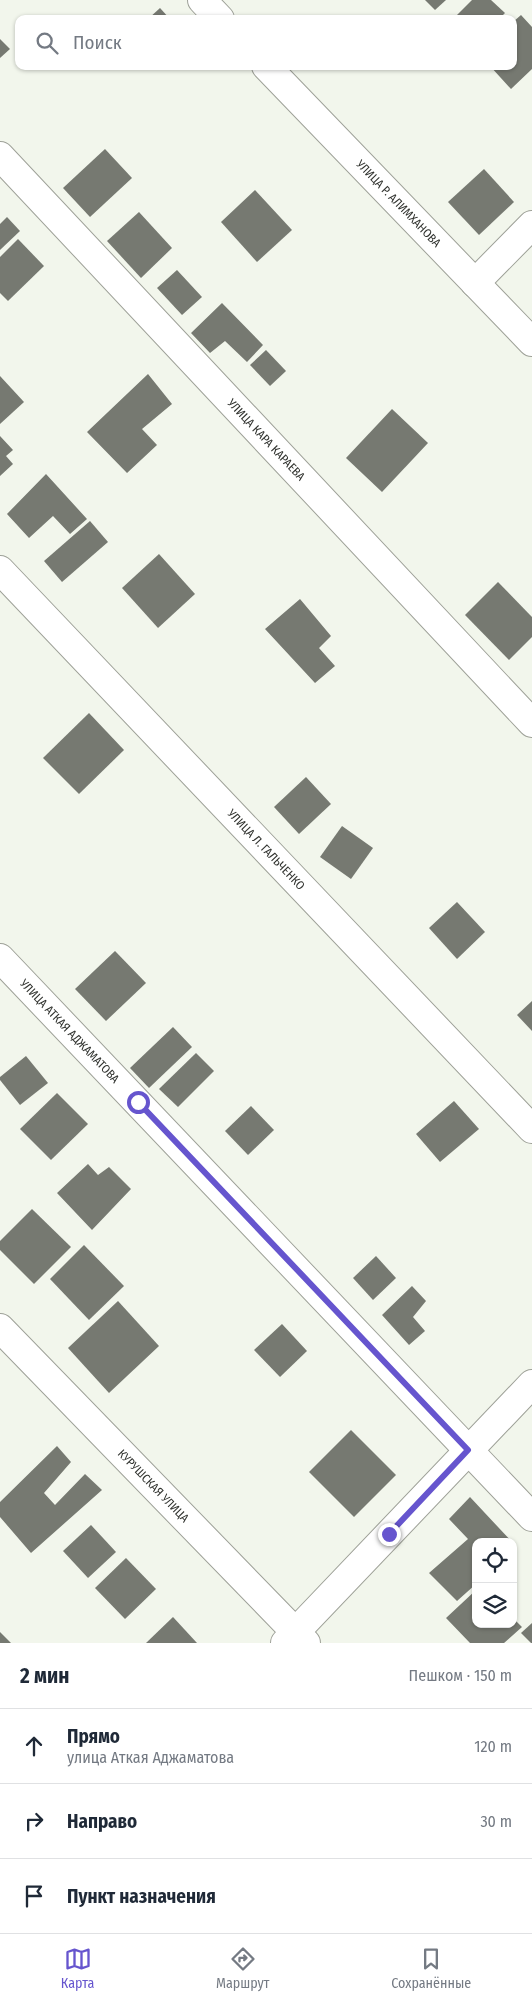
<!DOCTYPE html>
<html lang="ru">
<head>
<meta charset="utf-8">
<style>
	:root { --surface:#fff; --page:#f2f2f3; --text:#1f2937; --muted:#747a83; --line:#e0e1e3; --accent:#6655ce }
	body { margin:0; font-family:"Fira Sans Condensed",sans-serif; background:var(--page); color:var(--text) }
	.controls { position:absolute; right:15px; bottom:15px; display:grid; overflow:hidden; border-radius:10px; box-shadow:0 1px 4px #0004 }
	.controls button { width:45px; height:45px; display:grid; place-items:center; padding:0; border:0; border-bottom:1px solid var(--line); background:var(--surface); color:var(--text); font:25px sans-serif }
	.stop { position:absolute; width:15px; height:15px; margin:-11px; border:4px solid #6655ce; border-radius:50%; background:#fff }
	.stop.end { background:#6655ce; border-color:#fff; box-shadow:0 1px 5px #0008 }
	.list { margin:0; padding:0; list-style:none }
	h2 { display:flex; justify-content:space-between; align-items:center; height:65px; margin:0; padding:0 20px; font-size:21px }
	h2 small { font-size:16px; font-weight:400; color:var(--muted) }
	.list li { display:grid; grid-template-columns:32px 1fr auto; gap:15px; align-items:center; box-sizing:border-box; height:75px; padding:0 20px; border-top:1px solid var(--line) }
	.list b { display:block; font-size:19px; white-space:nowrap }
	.list p { margin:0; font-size:16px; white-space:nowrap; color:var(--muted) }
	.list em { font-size:16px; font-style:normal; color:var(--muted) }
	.icon { flex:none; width:28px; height:28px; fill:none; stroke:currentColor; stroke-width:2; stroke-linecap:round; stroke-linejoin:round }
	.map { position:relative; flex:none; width:532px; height:1643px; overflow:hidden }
	.search { position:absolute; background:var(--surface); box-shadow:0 1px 4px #0004; left:15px; right:15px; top:15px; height:55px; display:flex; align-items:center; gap:12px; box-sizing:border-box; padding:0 18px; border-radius:10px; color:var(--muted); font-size:19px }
	.sheet { height:290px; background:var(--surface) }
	nav { display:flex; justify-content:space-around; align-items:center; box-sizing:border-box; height:70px; border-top:1px solid var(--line); background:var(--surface); font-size:14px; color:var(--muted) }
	nav a { display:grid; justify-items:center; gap:2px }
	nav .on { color:var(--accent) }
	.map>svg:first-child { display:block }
	.building { fill:#767971 }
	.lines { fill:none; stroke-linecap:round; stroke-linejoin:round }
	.minor-casing { stroke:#9ea198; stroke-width:30 }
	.minor { stroke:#fff; stroke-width:28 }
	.route { stroke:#6655ce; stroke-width:6 }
	.labels { text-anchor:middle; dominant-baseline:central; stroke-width:5; stroke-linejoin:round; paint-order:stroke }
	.street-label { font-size:12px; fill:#31332f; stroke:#f2f6ec }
</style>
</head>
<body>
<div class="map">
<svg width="532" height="1643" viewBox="0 0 532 1643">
	<rect width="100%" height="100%" fill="#f2f6ec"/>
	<g class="building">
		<polygon points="425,0 446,0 435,10"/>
		<polygon points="472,0 491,0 505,13 499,19 457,19 455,17"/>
		<polygon points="160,8 170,19 148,19"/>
		<polygon points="521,15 532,27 532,69 511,89 490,66 513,66 513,22"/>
		<polygon points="0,39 10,49 0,58"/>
		<polygon points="105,149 132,178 90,217 63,188"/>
		<polygon points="484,169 514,202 479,235 448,202"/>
		<polygon points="255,190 292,230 257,262 221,222"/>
		<polygon points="139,212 172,248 141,278 107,241"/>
		<polygon points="7,217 20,231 0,250 0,224"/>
		<polygon points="18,239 44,266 8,301 0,293 0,257"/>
		<polygon points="177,270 202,297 182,315 157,288"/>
		<polygon points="222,303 263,345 247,362 225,341 210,353 191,333"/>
		<polygon points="266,350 286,371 270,386 250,365"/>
		<polygon points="148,374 172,404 142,429 157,445 127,473 87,432"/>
		<polygon points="0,376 24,402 0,424"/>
		<polygon points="392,409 428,443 382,492 346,458"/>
		<polygon points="0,436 13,450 6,456 13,464 0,476"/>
		<polygon points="46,474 87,519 70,534 53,516 29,538 7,514"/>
		<polygon points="90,521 108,542 62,582 44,561"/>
		<polygon points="159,554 195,594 158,628 122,588"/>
		<polygon points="498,582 532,617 532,637 509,660 465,615"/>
		<polygon points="300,599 331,636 319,648 335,666 315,683 265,629"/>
		<polygon points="89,713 124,750 79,794 43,758"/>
		<polygon points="306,777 331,804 299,834 274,807"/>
		<polygon points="342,826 373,848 351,879 320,857"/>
		<polygon points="457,902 485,932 457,959 429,928"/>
		<polygon points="115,951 146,983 106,1021 75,989"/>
		<polygon points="532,1001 532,1031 517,1015"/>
		<polygon points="173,1027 192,1047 149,1088 130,1068"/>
		<polygon points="196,1053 214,1071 178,1107 159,1089"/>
		<polygon points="26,1056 48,1083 20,1105 0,1080 0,1077"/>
		<polygon points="57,1093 88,1124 51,1160 20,1129"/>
		<polygon points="454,1101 479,1129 440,1162 416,1134"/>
		<polygon points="251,1106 274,1130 248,1155 225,1131"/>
		<polygon points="88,1164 98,1175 109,1167 131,1189 92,1230 57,1193"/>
		<polygon points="32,1209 71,1247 34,1284 0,1250 0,1241"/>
		<polygon points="84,1245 124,1286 89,1320 50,1279"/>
		<polygon points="376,1256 396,1278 373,1300 353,1278"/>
		<polygon points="412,1286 426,1301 413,1317 425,1331 409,1345 382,1315"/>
		<polygon points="118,1301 159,1346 109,1393 68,1348"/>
		<polygon points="282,1324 307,1351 280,1377 254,1350"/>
		<polygon points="351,1430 396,1475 354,1517 309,1472"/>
		<polygon points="57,1446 71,1462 44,1493 55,1505 85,1474 102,1490 31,1553 0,1517 0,1502"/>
		<polygon points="470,1497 512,1542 476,1542 476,1584 457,1601 429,1573 468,1539 449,1519"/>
		<polygon points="91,1525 116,1552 88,1578 63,1551"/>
		<polygon points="126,1558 156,1589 125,1619 95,1588"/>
		<polygon points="476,1590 476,1624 513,1624 513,1618 522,1627 504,1643 470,1643 446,1618"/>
		<polygon points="173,1617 197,1643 146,1643"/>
		<polygon points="532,1623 532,1643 531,1643 521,1633"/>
		<polygon points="0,1632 11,1643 0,1643"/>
	</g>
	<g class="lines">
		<defs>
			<g id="minor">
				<polyline points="202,0 220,19"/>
				<path id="s1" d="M266,66L532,342"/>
				<path id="s2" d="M0,156L532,723"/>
				<polyline points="475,283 532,225"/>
				<path id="s3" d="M0,570L532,1129"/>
				<path id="s4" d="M0,958L532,1517"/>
				<path id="s5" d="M0,1328L306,1643"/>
				<polyline points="285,1643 532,1384"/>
			</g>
		</defs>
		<use href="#minor" class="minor-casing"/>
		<use href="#minor" class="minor"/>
	</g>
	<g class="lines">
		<polyline class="route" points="138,1102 468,1450 389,1534"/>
	</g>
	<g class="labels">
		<g class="street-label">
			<text stroke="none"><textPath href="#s1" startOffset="191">УЛИЦА Р. АЛИМХАНОВА</textPath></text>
			<text stroke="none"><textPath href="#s2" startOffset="389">УЛИЦА КАРА КАРАЕВА</textPath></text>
			<text stroke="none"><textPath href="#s3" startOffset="386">УЛИЦА Л. ГАЛЬЧЕНКО</textPath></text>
			<text stroke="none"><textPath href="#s4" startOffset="101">УЛИЦА АТКАЯ АДЖАМАТОВА</textPath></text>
			<text stroke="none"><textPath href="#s5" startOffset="220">КУРУШСКАЯ УЛИЦА</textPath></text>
		</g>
	</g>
</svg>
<div class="controls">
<button><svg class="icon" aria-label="locate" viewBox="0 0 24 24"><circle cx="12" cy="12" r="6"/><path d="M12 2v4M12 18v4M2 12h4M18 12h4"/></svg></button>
<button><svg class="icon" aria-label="layers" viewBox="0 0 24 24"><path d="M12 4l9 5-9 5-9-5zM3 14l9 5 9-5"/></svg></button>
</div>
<div class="stop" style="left:138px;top:1102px"></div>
<div class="stop end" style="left:389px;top:1534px"></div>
<div class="search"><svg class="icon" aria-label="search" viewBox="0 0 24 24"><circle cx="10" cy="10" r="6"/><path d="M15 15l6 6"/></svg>Поиск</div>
</div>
<section class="sheet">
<h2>2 мин<small>Пешком · 150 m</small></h2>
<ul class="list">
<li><svg class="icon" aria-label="ahead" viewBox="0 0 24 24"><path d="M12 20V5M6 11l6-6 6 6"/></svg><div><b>Прямо</b><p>улица Аткая Аджаматова</p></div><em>120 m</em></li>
<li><svg class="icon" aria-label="right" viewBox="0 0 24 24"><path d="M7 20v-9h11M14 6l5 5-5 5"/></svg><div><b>Направо</b></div><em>30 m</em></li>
<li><svg class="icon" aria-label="arrive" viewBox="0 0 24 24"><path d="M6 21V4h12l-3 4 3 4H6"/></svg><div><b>Пункт назначения</b></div></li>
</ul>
</section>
<nav>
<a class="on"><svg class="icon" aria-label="map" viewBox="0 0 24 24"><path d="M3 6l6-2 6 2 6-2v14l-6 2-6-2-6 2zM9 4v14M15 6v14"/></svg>Карта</a>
<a><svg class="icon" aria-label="directions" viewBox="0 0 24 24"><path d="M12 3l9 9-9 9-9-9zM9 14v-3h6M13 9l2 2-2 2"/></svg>Маршрут</a>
<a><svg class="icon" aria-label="saved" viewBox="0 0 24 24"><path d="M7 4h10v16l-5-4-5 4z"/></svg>Сохранённые</a>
</nav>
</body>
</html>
